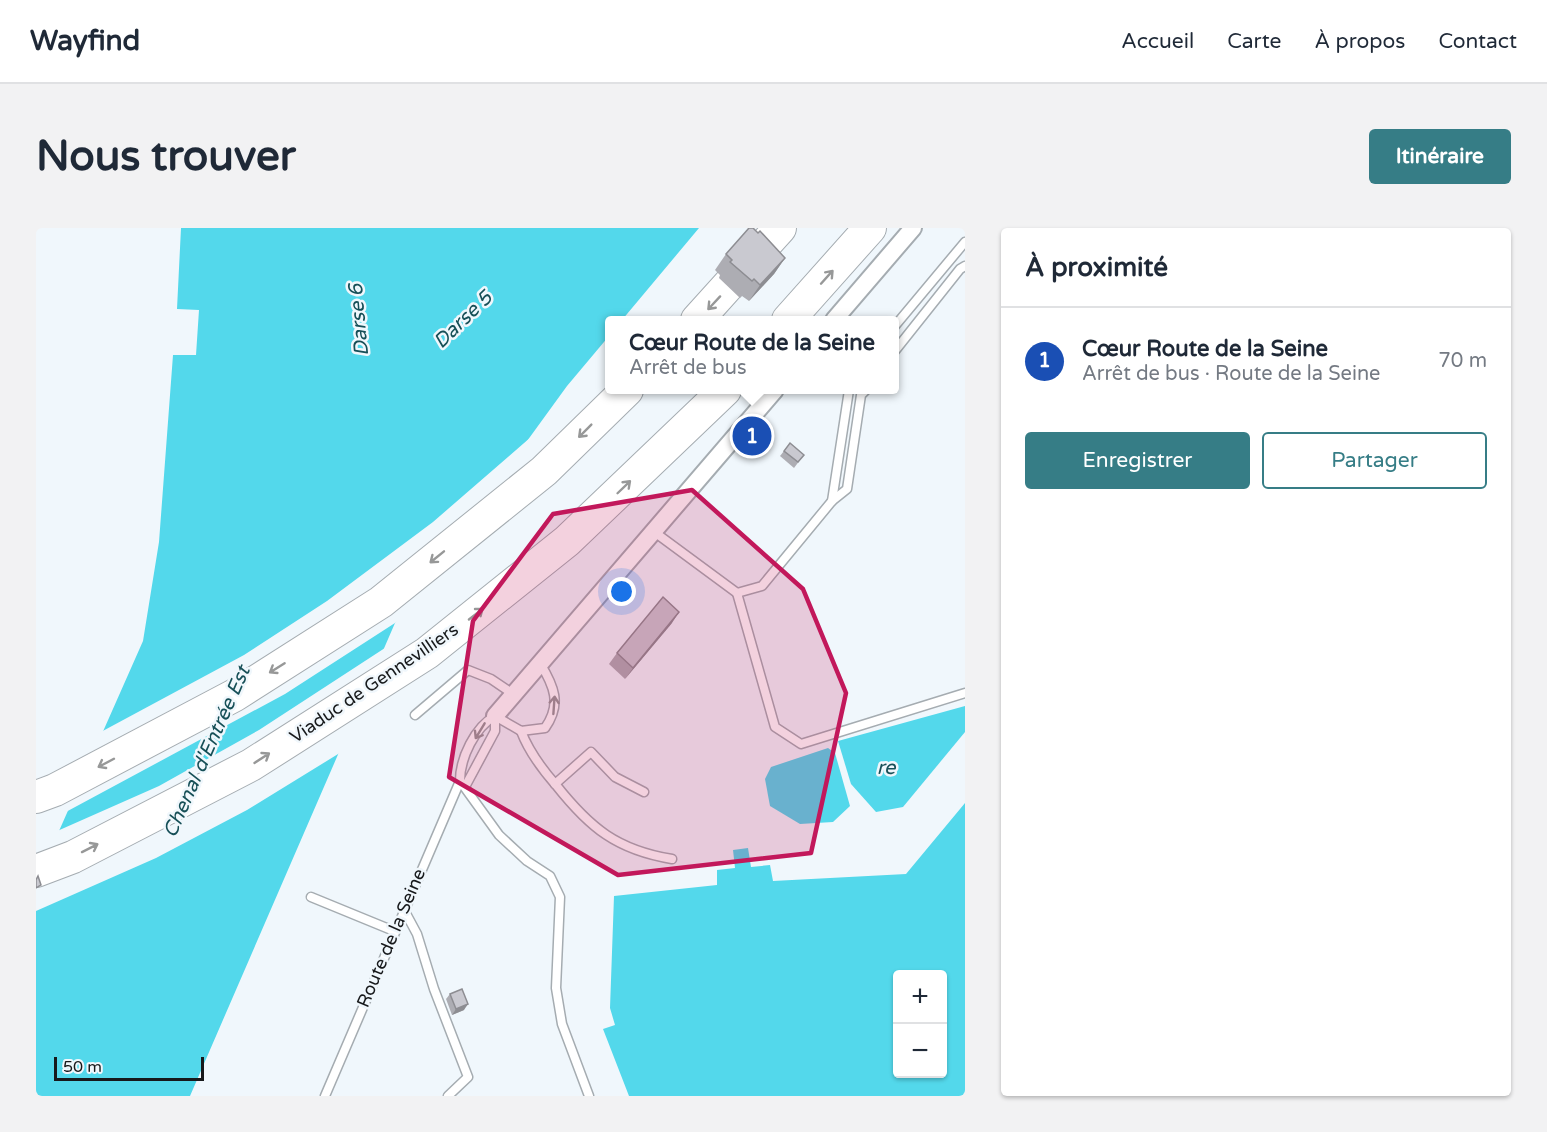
<!DOCTYPE html>
<html lang="fr">
<head>
<meta charset="utf-8">
<style>
	:root { --surface:#fff; --page:#f2f2f3; --text:#1f2937; --muted:#747a83; --line:#e0e1e3; --accent:#367d86 }
	body { margin:0; font-family:"Varela Round",sans-serif; background:var(--page); color:var(--text) }
	.controls { position:absolute; right:18px; bottom:18px; display:grid; overflow:hidden; border-radius:6px; box-shadow:0 2px 4px #0004 }
	.controls button { width:54px; height:54px; display:grid; place-items:center; padding:0; border:0; border-bottom:2px solid var(--line); background:var(--surface); color:var(--text); font:30px sans-serif }
	.scale { position:absolute; left:18px; bottom:15px; width:150px; box-sizing:border-box; padding-left:6px; border:3px solid #17191b; border-top:0; font-size:16px; line-height:21px; white-space:nowrap; color:#17191b; -webkit-text-stroke:4px #f0f7fc; paint-order:stroke }
	.you { position:absolute; left:586px; top:364px; width:21px; height:21px; margin:-15px; border:4px solid #fff; border-radius:50%; background:#1a73e8; box-shadow:0 0 0 9px #1a73e833 }
	.badge { display:grid; place-items:center; width:39px; height:39px; border-radius:50%; background:var(--accent); color:#fff; font-size:20px; font-weight:700 }
	.pin { position:absolute; translate:-50% -50%; border:3px solid #fff; box-shadow:0 2px 6px #0006 }
	.popup { position:absolute; left:569px; top:88px; width:294px; height:78px; box-sizing:border-box; display:grid; place-content:center; border-radius:6px; background:var(--surface); filter:drop-shadow(0 2px 4px #0005); font-size:20px; white-space:nowrap; color:var(--muted) }
	.popup b { font-size:22px; color:var(--text) }
	.popup::after { content:''; position:absolute; left:50%; top:100%; margin-left:-12px; border:12px solid transparent; border-top-color:var(--surface) }
	.list { margin:0; padding:0; list-style:none }
	h2 { display:flex; justify-content:space-between; align-items:center; height:78px; margin:0; padding:0 24px; font-size:26px }
	h2 small { font-size:20px; font-weight:400; color:var(--muted) }
	.list li { display:grid; grid-template-columns:39px 1fr auto; gap:18px; align-items:center; box-sizing:border-box; height:108px; padding:0 24px; border-top:2px solid var(--line) }
	.list b { display:block; font-size:22px; white-space:nowrap }
	.list p { margin:0; font-size:20px; white-space:nowrap; color:var(--muted) }
	.list em { font-size:20px; font-style:normal; color:var(--muted) }
	.actions { display:flex; gap:12px; padding:18px 24px }
	.actions a { flex:1; padding:14px 0; border:2px solid var(--accent); border-radius:6px; text-align:center; font-size:21px; color:var(--accent) }
	.actions .main { background:var(--accent); color:#fff }
	.map { position:relative; flex:none; width:929px; height:868px; overflow:hidden; border-radius:6px }
	header { display:flex; align-items:center; gap:36px; box-sizing:border-box; height:84px; padding:0 30px; background:var(--surface); border-bottom:2px solid var(--line) }
	header strong { font-size:28px }
	nav { display:flex; gap:33px; margin-inline-start:auto; font-size:21px }
	.intro { display:flex; align-items:center; justify-content:space-between; box-sizing:border-box; height:144px; padding:0 36px }
	h1 { margin:0; font-size:42px }
	.button { padding:15px 27px; border-radius:6px; background:var(--accent); color:#fff; font-size:21px; font-weight:700 }
	main { display:flex; gap:36px; padding:0 36px }
	aside { flex:1; background:var(--surface); border-radius:6px; box-shadow:0 2px 4px #0004 }
	.map>svg:first-child { display:block }
	.water { fill:#53d8eb; fill-rule:evenodd }
	.pier { fill:#f0f7fc }
	.lines { fill:none; stroke-linecap:round; stroke-linejoin:round }
	.lane-casing { stroke:#a5acb1; stroke-width:11 }
	.street-casing { stroke:#a5acb1; stroke-width:20 }
	.highway-casing { stroke:#a5acb1; stroke-width:34 }
	.lane { stroke:#fff; stroke-width:8 }
	.street { stroke:#fff; stroke-width:16 }
	.highway { stroke:#fff; stroke-width:32 }
	.wall { fill:#adadb3 }
	.shaded-wall { fill:#8d8d92 }
	.building { fill:#c9c9d0; stroke:#8d8d92; stroke-width:1.5 }
	.oneway { stroke:#979898 }
	.marked { fill:#c2185b; fill-opacity:0.2; stroke:#c2185b; stroke-width:4.5; stroke-linejoin:round }
	.labels { text-anchor:middle; dominant-baseline:central; stroke-width:5; stroke-linejoin:round; paint-order:stroke }
	.street-label { font-size:18px; fill:#17191b; stroke:#f0f7fc }
	.water-label { font-size:20px; font-style:italic; fill:#164f57; stroke:#f0f7fc }
</style>
</head>
<body>
<header>
<strong>Wayfind</strong>
<nav><a>Accueil</a><a>Carte</a><a>À propos</a><a>Contact</a></nav>
</header>
<div class="intro"><h1>Nous trouver</h1><a class="button">Itinéraire</a></div>
<main>
<div class="map">
<svg width="929" height="868" viewBox="0 0 929 868">
	<rect width="100%" height="100%" fill="#f0f7fc"/>
	<g class="water">
		<polygon points="145,0 663,0 586,92 574,92 573,108 531,158 359,395 154,868 0,868 0,655 107,413 123,314 137,127 160,127 163,82 141,81"/>
		<polygon points="929,478 929,504 867,579 840,584 815,556 802,513"/>
		<polygon points="792,520 799,525 814,578 797,594 764,596 734,578 729,551 735,539"/>
		<path d="M929,575V868H593L567,801L579,797L574,780L578,668L681,657V642L699,640L697,622L712,620L715,639L734,637L737,653L870,646ZM906,746V846H861V746Z"/>
	</g>
	<g class="pier">
		<polygon points="503,202 368,388 359,395 249,466 28,585 63,505 208,427 291,373 397,294"/>
		<polygon points="352,418 307,523 211,582 120,630 0,683 0,648 19,604 123,558 223,502"/>
	</g>
	<g class="lines">
		<defs>
			<g id="lane">
				<polyline points="858,99 929,14"/>
				<polyline points="858,124 924,41 929,38"/>
				<polyline points="830,162 825,167 811,261 796,273 726,358 701,365 739,499 765,516 929,465"/>
				<polyline points="796,273 813,162"/>
				<polyline points="617,303 701,365"/>
				<polyline points="379,487 432,442 455,451 477,466"/>
				<path d="M459,488L485,503L509,500C526,476 518,458 504,435"/>
				<path d="M485,503C493,524 505,540 520,557C554,600 581,622 636,631"/>
				<polyline points="424,553 463,607 491,633 514,648 524,669 520,760 526,796 553,868"/>
				<polyline points="519,556 555,524 579,549 608,564"/>
				<polyline points="430,557 459,503 459,488"/>
				<polyline points="275,669 358,703"/>
				<polyline points="367,680 381,706 398,761 432,849 412,868"/>
				<path d="M289,868L424,553C424,530 439,499 459,488"/>
			</g>
			<g id="street">
				<polyline points="798,92 877,0"/>
				<polyline points="459,488 739,162"/>
			</g>
			<g id="highway">
				<polyline points="661,92 744,0"/>
				<polyline points="752,92 834,0"/>
				<polyline points="0,569 19,562 199,467 345,374 508,243 591,162"/>
				<polyline points="0,643 37,629 215,537 391,425 531,313 689,162"/>
			</g>
		</defs>
		<use href="#lane" class="lane-casing"/>
		<use href="#street" class="street-casing"/>
		<use href="#highway" class="highway-casing"/>
		<use href="#lane" class="lane"/>
		<use href="#street" class="street"/>
		<use href="#highway" class="highway"/>
	</g>
	<g class="wall">
		<polygon points="690,26 749,30 738,46 713,73 706,68 704,70 683,50 684,47 679,42"/>
		<polygon points="748,223 764,232 758,240 744,228"/>
		<polygon points="636,395 589,451 573,436 581,425"/>
		<polygon points="414,766 428,782 416,787 410,771"/>
	</g>
	<g class="shaded-wall">
		<polygon points="749,30 738,46 713,73 724,57"/>
		<polygon points="643,384 636,395 589,451 597,440"/>
		<polygon points="432,776 428,782 416,787 420,781"/>
	</g>
	<g class="building">
		<polygon points="713,0 717,0 722,5 724,3 749,30 724,57 718,51 716,53 694,34 696,32 690,26"/>
		<polygon points="754,215 768,227 762,234 748,223"/>
		<polygon points="627,369 643,384 597,440 581,425"/>
		<polygon points="2,648 5,657 0,660 0,652"/>
		<polygon points="426,761 432,776 420,781 414,766"/>
	</g>
	<defs><path id="oneway-shaft" d="M-6 0H5M1.5-3L5.5 0L1.5 3" fill="none" stroke-width="1.6" stroke-linecap="round" stroke-linejoin="round" transform="scale(1.5)"/></defs>
	<g class="oneway">
		<use href="#oneway-shaft" transform="translate(791 49) rotate(-48)"/>
		<use href="#oneway-shaft" transform="translate(678 75) rotate(133)"/>
		<use href="#oneway-shaft" transform="translate(549 203) rotate(135)"/>
		<use href="#oneway-shaft" transform="translate(588 259) rotate(-44)"/>
		<use href="#oneway-shaft" transform="translate(401 329) rotate(141)"/>
		<use href="#oneway-shaft" transform="translate(440 386) rotate(-38)"/>
		<use href="#oneway-shaft" transform="translate(241 440) rotate(148)"/>
		<use href="#oneway-shaft" transform="translate(518 477) rotate(-86)"/>
		<use href="#oneway-shaft" transform="translate(444 503) rotate(121)"/>
		<use href="#oneway-shaft" transform="translate(226 530) rotate(-33)"/>
		<use href="#oneway-shaft" transform="translate(70 535) rotate(152)"/>
		<use href="#oneway-shaft" transform="translate(54 620) rotate(-27)"/>
	</g>
	<path class="marked" d="M656,262L767,361L810,465L775,625L582,647L413,549L437,393L517,286Z"/>
	<g class="labels">
		<g class="street-label">
			<text transform="translate(338 455) rotate(-34)">Viaduc de Gennevilliers</text>
			<text transform="translate(355 710) rotate(-67)">Route de la Seine</text>
		</g>
		<g class="water-label">
			<text transform="translate(323 92) rotate(-95)">Darse 6</text>
			<text transform="translate(427 92) rotate(-44)">Darse 5</text>
			<text transform="translate(171 524) rotate(-66)">Chenal d'Entrée Est</text>
			<text x="850" y="540">re</text>
		</g>
	</g>
</svg>
<div class="controls">
<button>+</button>
<button>−</button>
</div>
<div class="scale">50 m</div>
<div class="you"></div>
<div class="pin badge" style="left:716px;top:208px;background:#1a4fb4">1</div>
<div class="popup"><b>Cœur Route de la Seine</b>Arrêt de bus</div>
</div>
<aside>
<h2>À proximité<small></small></h2>
<ul class="list">
<li><span class="badge" style="background:#1a4fb4">1</span><div><b>Cœur Route de la Seine</b><p>Arrêt de bus · Route de la Seine</p></div><em>70 m</em></li>
</ul>
<div class="actions"><a class="main">Enregistrer</a><a>Partager</a></div>
</aside>
</main>
</body>
</html>
